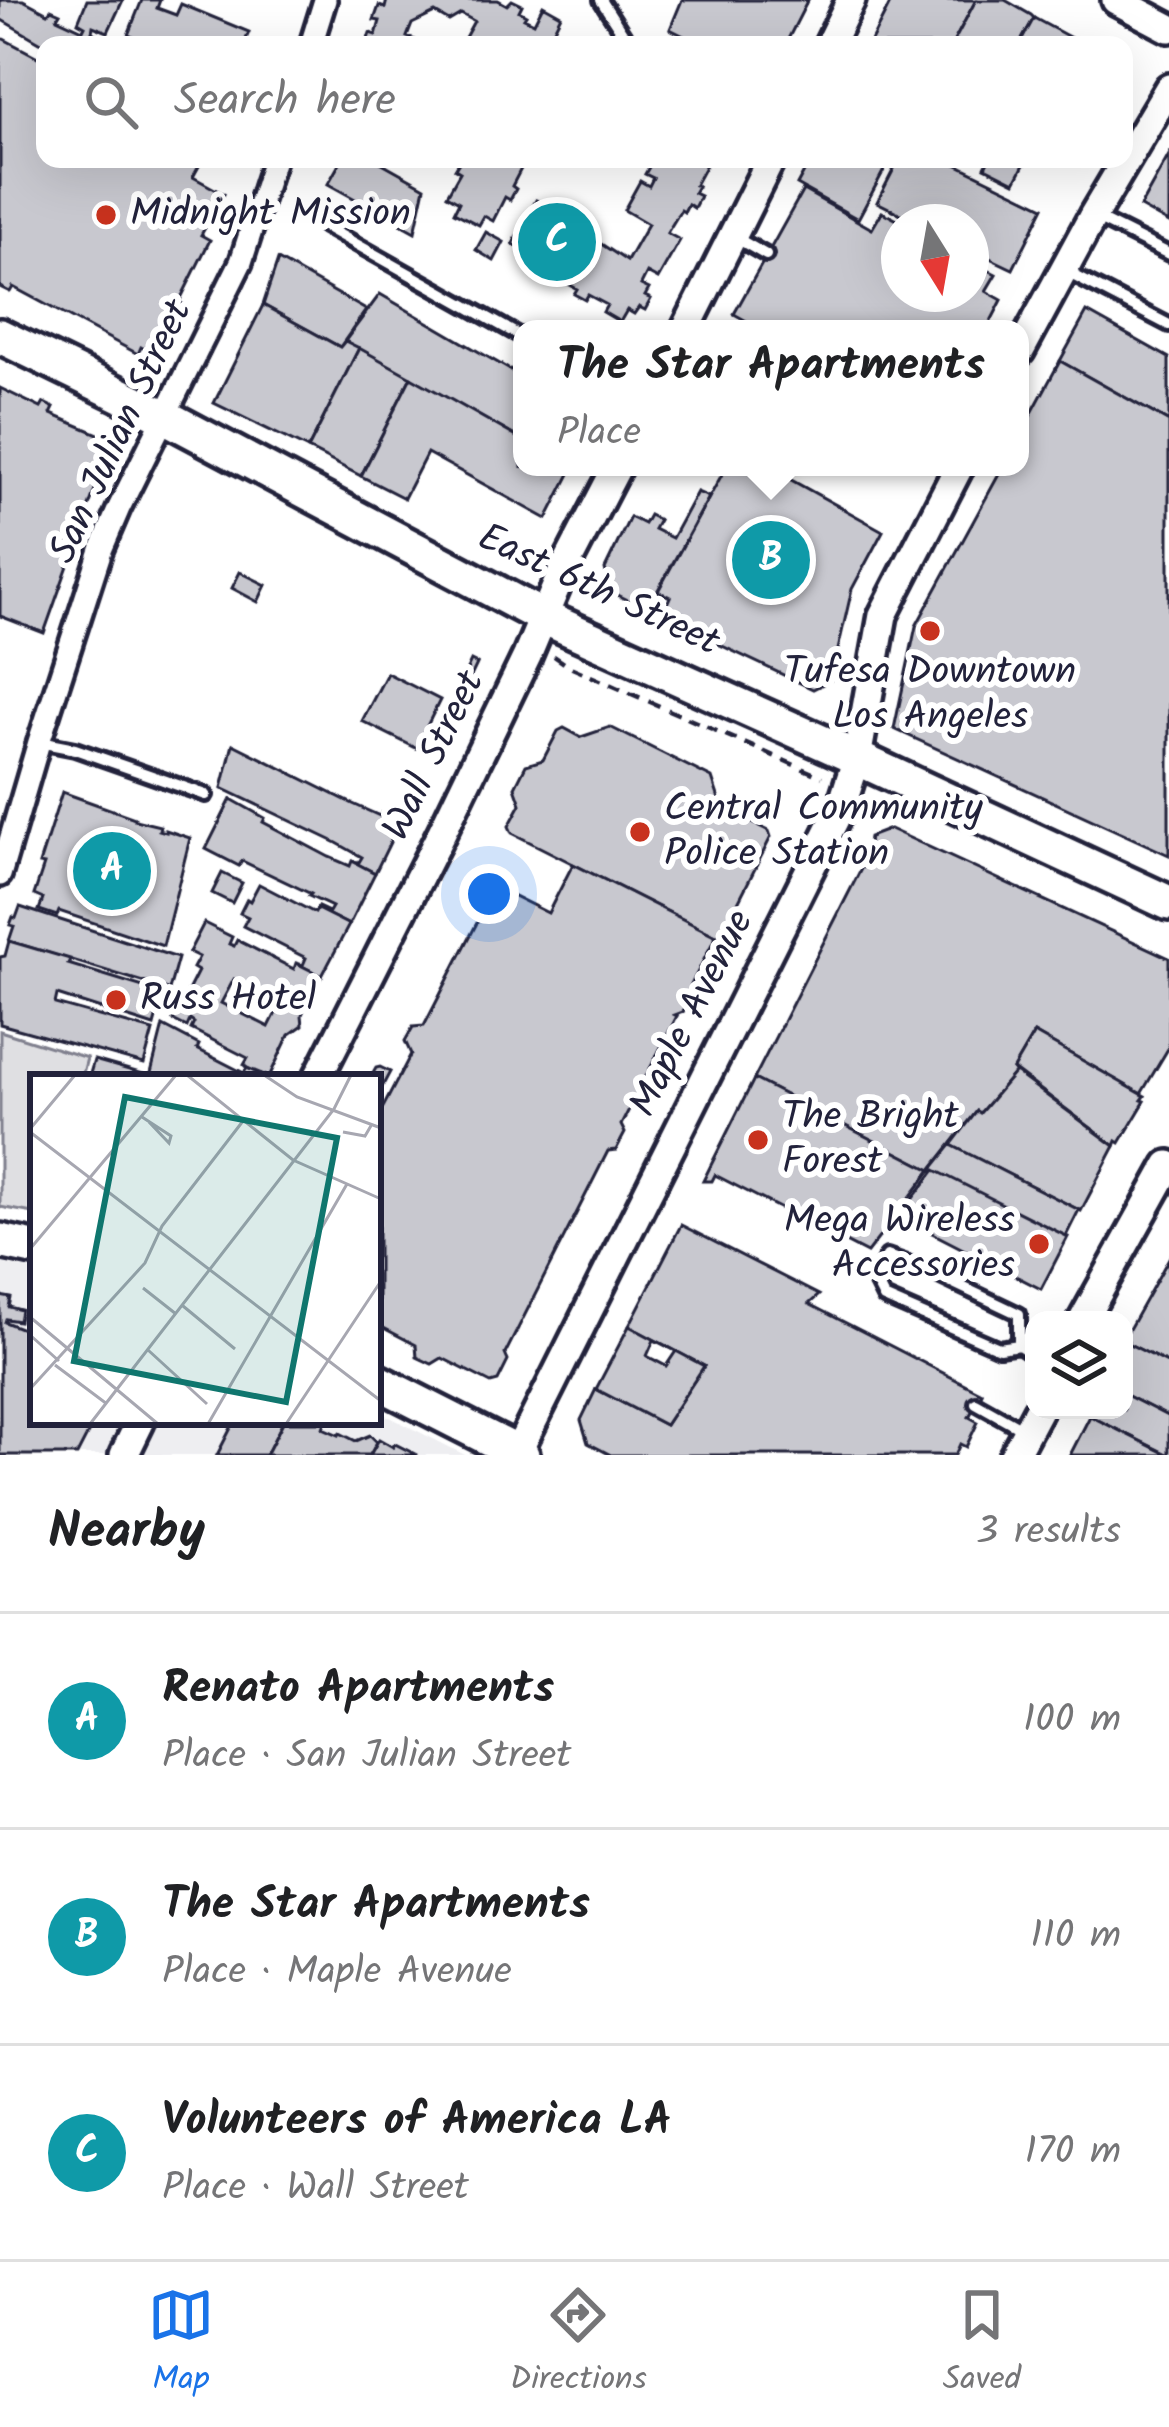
<!DOCTYPE html>
<html lang="en">
<head>
<meta charset="utf-8">
<style>
	:root { --surface:#fff; --page:#f2f2f2; --text:#202124; --muted:#757577; --line:#e0e0e0; --accent:#1a73e8 }
	body { margin:0; font-family:Kalam,sans-serif; background:var(--page); color:var(--text) }
	.controls { position:absolute; right:36px; bottom:36px; display:grid; overflow:hidden; border-radius:24px; box-shadow:0 12px 48px #0002 }
	.controls button { width:108px; height:108px; display:grid; place-items:center; padding:0; border:0; border-bottom:3px solid var(--line); background:var(--surface); color:var(--text); font:60px sans-serif }
	.compass { position:absolute; left:881px; top:204px; width:108px; height:108px; border-radius:50%; background:var(--surface); box-shadow:0 12px 48px #0002; rotate:169deg }
	.you { position:absolute; left:489px; top:894px; width:42px; height:42px; margin:-30px; border:9px solid #fff; border-radius:50%; background:#1a73e8; box-shadow:0 0 0 18px #1a73e833 }
	.badge { display:grid; place-items:center; width:78px; height:78px; border-radius:50%; background:var(--accent); color:#fff; font-size:39px; font-weight:700 }
	.pin { position:absolute; translate:-50% -50%; border:6px solid #fff; box-shadow:0 3px 12px #0006 }
	.popup { position:absolute; left:513px; top:320px; width:516px; height:156px; box-sizing:border-box; display:grid; place-content:center; border-radius:24px; background:var(--surface); filter:drop-shadow(0 3px 9px #0005); font-size:39px; white-space:nowrap; color:var(--muted) }
	.popup b { font-size:45px; color:var(--text) }
	.popup::after { content:''; position:absolute; left:50%; top:100%; margin-left:-24px; border:24px solid transparent; border-top-color:var(--surface) }
	.list { margin:0; padding:0; list-style:none }
	h2 { display:flex; justify-content:space-between; align-items:center; height:156px; margin:0; padding:0 48px; font-size:51px }
	h2 small { font-size:39px; font-weight:400; color:var(--muted) }
	.list li { display:grid; grid-template-columns:78px 1fr auto; gap:36px; align-items:center; box-sizing:border-box; height:216px; padding:0 48px; border-top:3px solid var(--line) }
	.list b { display:block; font-size:45px; white-space:nowrap }
	.list p { margin:0; font-size:39px; white-space:nowrap; color:var(--muted) }
	.list em { font-size:39px; font-style:normal; color:var(--muted) }
	.icon { flex:none; width:66px; height:66px; fill:none; stroke:currentColor; stroke-width:2; stroke-linecap:round; stroke-linejoin:round }
	.map { position:relative; flex:none; width:1169px; height:1455px; overflow:hidden }
	.search { position:absolute; background:var(--surface); box-shadow:0 12px 48px #0002; left:36px; right:36px; top:36px; height:132px; display:flex; align-items:center; gap:30px; box-sizing:border-box; padding:0 42px; border-radius:24px; color:var(--muted); font-size:45px }
	.sheet { height:804px; background:var(--surface) }
	nav { display:flex; justify-content:space-around; align-items:center; box-sizing:border-box; height:168px; border-top:3px solid var(--line); background:var(--surface); font-size:33px; color:var(--muted) }
	nav a { display:grid; justify-items:center; gap:6px }
	nav .on { color:var(--accent) }
	.map>svg:first-child { display:block }
	.built { fill:#eeeef1 }
	.green { fill:#dfdfe2; stroke:#80808e; stroke-width:3 }
	.building { fill:#c8c8cf; stroke:#22223b; stroke-width:3; fill-rule:evenodd }
	.lines { fill:none; stroke-linecap:round; stroke-linejoin:round }
	.lane-casing { stroke:#22223b; stroke-width:20 }
	.street-casing { stroke:#22223b; stroke-width:30 }
	.secondary-casing { stroke:#22223b; stroke-width:36 }
	.primary-casing { stroke:#22223b; stroke-width:42 }
	.path { stroke:#22223b; stroke-width:4.5; stroke-dasharray:12 9; stroke-linecap:butt }
	.lane { stroke:#fff; stroke-width:10 }
	.street { stroke:#fff; stroke-width:21 }
	.secondary { stroke:#fff; stroke-width:27 }
	.primary { stroke:#fff; stroke-width:33 }
	.poi-dot { fill:#c8321e; stroke:#fff; stroke-width:4.5 }
	.labels { text-anchor:middle; dominant-baseline:central; stroke-width:12; stroke-linejoin:round; paint-order:stroke }
	.poi-label { font-size:39px; fill:#22223b; stroke:#fff; text-anchor:start }
	.street-label { font-size:39px; fill:#22223b; stroke:#fff }
	.inset-road { fill:none; stroke:#a7a7b1; stroke-width:3 }
	.view { fill:#0f766e; fill-opacity:0.15; stroke:#0f766e; stroke-width:6 }
	.inset-edge { fill:none; stroke:#22223b; stroke-width:6 }
</style>
</head>
<body>
<div class="map">
<svg width="1169" height="1455" viewBox="0 0 1169 1455">
	<rect width="100%" height="100%" fill="#fff"/>
	<filter id="ink" filterUnits="userSpaceOnUse"><feTurbulence type="fractalNoise" baseFrequency=".00833" numOctaves="2"/><feDisplacementMap in="SourceGraphic" scale="24" xChannelSelector="R" yChannelSelector="G"/><feConvolveMatrix kernelMatrix="1 2 1 2 8 2 1 2 1" color-interpolation-filters="sRGB"/></filter>
	<g filter="url(#ink)">
		<polygon class="built" points="0,1263 33,1270 33,1422 378,1422 378,1411 465,1455 0,1455"/>
		<polygon class="green" points="0,1031 87,1058 82,1077 33,1077 33,1213 0,1207"/>
		<g class="building">
			<polygon points="0,0 23,0 48,13 51,9 60,13 57,18 83,30 85,26 78,22 87,0 123,0 108,32 93,26 92,32 119,45 45,45 0,19"/>
			<polygon points="142,0 160,0 157,8 176,15 181,4 249,32 244,44 248,45 152,45 128,35"/>
			<polygon points="387,0 498,0 507,5 512,0 522,5 519,11 526,15 524,18 534,23 543,5 561,15 552,33 560,37 556,45 470,45 463,41 474,21 461,14 449,21 435,13 412,24 407,37 428,45 366,45 370,33 376,35 380,21 374,20 379,6 385,8"/>
			<polygon points="682,0 808,0 785,45 702,45 670,29"/>
			<polygon points="892,0 976,0 952,45 869,45"/>
			<polygon points="976,0 1005,0 1031,15 1034,18 1019,45 952,45"/>
			<polygon points="1034,18 1084,45 1019,45"/>
			<polygon points="0,37 45,61 45,159 203,159 193,177 224,194 201,235 210,240 179,302 184,305 165,338 162,336 152,353 141,347 138,354 13,287 10,292 0,287"/>
			<polygon points="1169,155 1169,223 1140,207"/>
			<polygon points="342,159 375,159 425,187 415,232 328,184"/>
			<polygon points="461,159 466,161 467,159 533,159 531,164 525,161 512,186 516,189 510,200 505,197 493,221 484,216 479,225 454,212 459,202 447,195 460,172 455,169"/>
			<polygon points="647,159 713,159 711,163 708,161 695,185 698,186 694,193 700,196 694,208 688,204 684,212 681,210 667,233 680,240 658,279 647,273 641,285 649,289 645,296 651,299 645,310 639,307 634,314 627,310 620,322 603,312 607,305 588,295 585,300 574,294 577,289 539,267 536,273 526,267 529,262 521,258 525,251 513,244 536,200 555,210 552,215 578,230 581,225 592,230 589,236 627,261 648,224 624,210 640,181 649,186 653,178 645,174 649,167 644,164"/>
			<polygon points="811,159 890,159 858,219 797,185"/>
			<polygon points="899,159 956,159 954,163 1044,207 1013,269 971,249 971,222 917,222 877,202"/>
			<polygon points="989,159 1021,159 1026,161 1015,182 985,167"/>
			<polygon points="803,190 872,229 882,212 901,222 899,294 971,294 971,261 996,274 986,291 1002,300 987,329 761,329 734,314"/>
			<polygon points="486,232 504,242 494,261 476,250"/>
			<polygon points="278,260 366,310 340,347 263,305"/>
			<polygon points="380,294 522,377 522,440 345,341"/>
			<polygon points="263,305 340,347 345,341 359,348 308,449 214,403"/>
			<polygon points="1087,312 1169,358 1169,422 1060,361"/>
			<polygon points="359,348 411,377 361,476 308,449"/>
			<polygon points="1060,361 1169,422 1169,855 894,729 916,626 1003,467 1020,467 1020,435"/>
			<polygon points="411,377 522,440 522,467 573,468 547,519 427,453 404,498 361,476"/>
			<polygon points="0,388 41,408 44,403 54,408 51,414 103,436 109,450 44,633 0,616"/>
			<polygon points="726,467 790,467 786,477 883,531 852,589 831,680 813,689 661,617 670,597 658,591"/>
			<polygon points="697,492 709,497 647,610 611,592 605,569 630,517 644,524 649,515 659,520 654,529 672,538"/>
			<polygon points="240,572 266,585 258,602 232,588"/>
			<polygon points="471,661 477,664 467,685 461,682"/>
			<polygon points="387,673 440,700 416,748 362,721"/>
			<polygon points="610,727 712,778 722,808 769,831 771,837 722,934 716,936 512,833 509,826 521,804 515,787 526,765 543,760 558,731 564,728 581,737"/>
			<polygon points="233,744 353,804 380,816 382,813 400,822 375,873 352,861 359,862 362,857 337,843 222,788"/>
			<polygon points="62,792 135,818 135,820 160,826 159,830 166,832 166,830 190,838 163,946 59,911 57,916 39,910 43,899 34,895 44,865 39,864"/>
			<polygon points="231,799 265,818 263,822 329,857 350,866 352,861 375,873 349,925 317,909 318,907 329,912 332,907 309,896 311,894 242,861 239,866 206,849"/>
			<polygon points="890,829 1169,958 1169,1047 1141,1094 1034,1033 1013,1069 1015,1072 980,1113 977,1111 931,1170 754,1079 865,861 869,837"/>
			<polygon points="573,864 716,936 691,985 693,992 683,1012 675,1015 677,1016 621,1125 625,1133 616,1150 608,1151 505,1354 508,1361 498,1381 491,1383 442,1358 432,1364 417,1357 416,1345 378,1325 378,1117 411,1054 405,1041 413,1027 424,1026 481,915 478,908 489,888 494,886 548,913"/>
			<polygon points="222,873 242,883 232,903 212,893"/>
			<polygon points="259,884 315,913 317,909 349,925 322,976 296,963 303,965 306,958 243,926 248,917 240,913 247,899 250,901"/>
			<polygon points="20,907 178,958 169,990 9,941 14,926 10,925 13,917 16,918"/>
			<path d="M204,923L232,937L229,944L234,946L237,940L294,969L296,963L322,976L306,1004L302,1015L303,1025L289,1035L269,1077L247,1068L244,1065L248,1058L191,1029L194,1023L190,1020L187,1027L173,1020L198,971L193,968L199,957L189,952ZM234,979L281,1003L269,1027L221,1003Z"/>
			<polygon points="9,941 70,959 68,964 163,993 154,1026 57,995 55,1004 153,1031 144,1064 0,1024 0,957 5,956"/>
			<polygon points="163,1026 199,1045 197,1049 244,1073 247,1068 264,1077 150,1077"/>
			<polygon points="1034,1033 1145,1096 1142,1100 1145,1101 1120,1143 1117,1141 1115,1146 1013,1069"/>
			<polygon points="94,1060 147,1075 146,1077 89,1077"/>
			<polygon points="380,1067 390,1072 382,1087 378,1086 378,1077 371,1077 376,1068"/>
			<polygon points="1015,1072 1115,1146 1081,1211 951,1145 977,1111 980,1113"/>
			<polygon points="754,1079 931,1170 867,1253 715,1175 712,1181 703,1181"/>
			<polygon points="951,1145 1079,1210 1066,1236 931,1170"/>
			<polygon points="935,1170 1068,1237 1041,1289 899,1216"/>
			<polygon points="681,1225 819,1295 809,1304 982,1393 969,1417 978,1422 966,1447 960,1444 955,1455 611,1455 588,1443 581,1420 596,1389 665,1425 704,1366 629,1326"/>
			<polygon points="1169,1258 1169,1364 1127,1343 1128,1341 1124,1338"/>
			<polygon points="0,1296 11,1298 9,1307 21,1310 19,1321 6,1319 5,1322 33,1333 33,1422 94,1422 77,1455 0,1455"/>
			<path d="M629,1326L704,1366L665,1425L596,1389ZM654,1340L676,1351L666,1366L647,1356Z"/>
			<polygon points="1127,1343 1169,1364 1169,1417 1124,1394 1124,1350"/>
			<polygon points="1124,1394 1169,1417 1169,1455 1090,1416 1093,1410 1124,1410"/>
			<polygon points="1090,1416 1168,1455 1070,1455"/>
			<polygon points="234,1422 283,1422 266,1455 217,1455"/>
			<polygon points="283,1422 325,1422 323,1428 339,1435 340,1433 356,1441 370,1435 377,1442 370,1455 266,1455"/>
			<polygon points="379,1439 393,1447 395,1444 417,1455 370,1455"/>
		</g>
		<g class="lines">
			<defs>
				<g id="lane">
					<polyline points="601,0 626,39 634,45"/>
					<polyline points="1097,218 1169,254"/>
					<polyline points="324,226 522,337"/>
					<polyline points="733,236 766,255"/>
					<polyline points="1065,271 1169,325"/>
					<polyline points="39,742 75,749 206,795"/>
					<polyline points="1019,1345 1019,1314 924,1269 887,1256 875,1280 884,1298 999,1348 1019,1345 1034,1355"/>
					<polyline points="976,1403 1026,1431"/>
				</g>
				<g id="street">
					<polyline points="311,45 325,0"/>
					<polyline points="0,875 39,742 101,550 119,508 241,262 274,159"/>
				</g>
				<g id="secondary">
					<polyline points="1116,0 1169,28"/>
					<polyline points="829,45 851,0"/>
					<polyline points="686,329 771,159"/>
					<polyline points="1020,351 1093,216 1169,88"/>
					<polyline points="318,1077 442,832 527,656 561,575 617,467"/>
					<polyline points="1083,1320 1169,1165"/>
					<polyline points="517,1453 842,805 857,758 883,615 959,467"/>
					<polyline points="124,1455 140,1422"/>
					<polyline points="1014,1455 1038,1410"/>
				</g>
				<g id="primary">
					<polyline points="0,336 164,416 543,617 857,758 1169,903"/>
					<polyline points="0,1241 33,1248"/>
					<polyline points="378,1382 522,1455"/>
				</g>
			</defs>
			<use href="#lane" class="lane-casing"/>
			<use href="#street" class="street-casing"/>
			<use href="#secondary" class="secondary-casing"/>
			<use href="#primary" class="primary-casing"/>
			<polyline class="path" points="554,656 570,667 822,777"/>
			<use href="#lane" class="lane"/>
			<use href="#street" class="street"/>
			<use href="#secondary" class="secondary"/>
			<use href="#primary" class="primary"/>
		</g>
	</g>
	<g class="poi-dot">
		<circle cx="106" cy="215" r="12"/>
		<circle cx="930" cy="631" r="12"/>
		<circle cx="640" cy="832" r="12"/>
		<circle cx="116" cy="1000" r="12"/>
		<circle cx="758" cy="1140" r="12"/>
		<circle cx="1039" cy="1244" r="12"/>
	</g>
	<g class="labels">
		<g class="poi-label">
			<text x="130" y="215">Midnight Mission</text>
			<text x="930" y="673" text-anchor="middle">Tufesa Downtown<tspan x="930" dy="45">Los Angeles</tspan></text>
			<text x="664" y="810">Central Community<tspan x="664" dy="45">Police Station</tspan></text>
			<text x="140" y="1000">Russ Hotel</text>
			<text x="782" y="1118">The Bright<tspan x="782" dy="45">Forest</tspan></text>
			<text x="1015" y="1222" text-anchor="end">Mega Wireless<tspan x="1015" dy="45">Accessories</tspan></text>
		</g>
		<g class="street-label">
			<text transform="translate(122 432) rotate(-65)">San Julian Street</text>
			<text transform="translate(598 591) rotate(25)">East 6th Street</text>
			<text transform="translate(435 756) rotate(-64)">Wall Street</text>
			<text transform="translate(693 1014) rotate(-63)">Maple Avenue</text>
		</g>
	</g>
	<g transform="translate(30 1074)">
		<rect width="351" height="351" fill="#fff"/>
		<path class="inset-road" d="M157,1L263,86L351,125M234,1L267,23L351,54M112,43L141,62L139,69L119,48M0,55L45,1M0,58L351,327M313,58L335,62L342,50M0,175L146,1M113,214L146,240M153,232L205,275M0,243L128,350M0,261L29,287M118,276L177,330M25,291L77,330M0,315L115,189L132,152L213,47M60,350L304,35L321,1M178,350L317,110M256,350L351,207"/>
		<path class="view" d="M95,23L307,64L256,328L44,287Z"/>
		<rect width="351" height="351" class="inset-edge"/>
	</g>
</svg>
<div class="controls">
<button><svg class="icon" aria-label="layers" viewBox="0 0 24 24"><path d="M12 4l9 5-9 5-9-5zM3 14l9 5 9-5"/></svg></button>
</div>
<svg class="compass" viewBox="-18 -18 36 36"><path d="M0-13l5 13h-10z" fill="#e53935"/><path d="M0 13l5-13h-10z" fill="#757577"/></svg>
<div class="you"></div>
<div class="pin badge" style="left:112px;top:871px;background:#0f9aa8">A</div>
<div class="pin badge" style="left:771px;top:560px;background:#0f9aa8">B</div>
<div class="popup"><b>The Star Apartments</b>Place</div>
<div class="pin badge" style="left:557px;top:242px;background:#0f9aa8">C</div>
<div class="search"><svg class="icon" aria-label="search" viewBox="0 0 24 24"><circle cx="10" cy="10" r="6"/><path d="M15 15l6 6"/></svg>Search here</div>
</div>
<section class="sheet">
<h2>Nearby<small>3 results</small></h2>
<ul class="list">
<li><span class="badge" style="background:#0f9aa8">A</span><div><b>Renato Apartments</b><p>Place · San Julian Street</p></div><em>100 m</em></li>
<li><span class="badge" style="background:#0f9aa8">B</span><div><b>The Star Apartments</b><p>Place · Maple Avenue</p></div><em>110 m</em></li>
<li><span class="badge" style="background:#0f9aa8">C</span><div><b>Volunteers of America LA</b><p>Place · Wall Street</p></div><em>170 m</em></li>
</ul>
</section>
<nav>
<a class="on"><svg class="icon" aria-label="map" viewBox="0 0 24 24"><path d="M3 6l6-2 6 2 6-2v14l-6 2-6-2-6 2zM9 4v14M15 6v14"/></svg>Map</a>
<a><svg class="icon" aria-label="directions" viewBox="0 0 24 24"><path d="M12 3l9 9-9 9-9-9zM9 14v-3h6M13 9l2 2-2 2"/></svg>Directions</a>
<a><svg class="icon" aria-label="saved" viewBox="0 0 24 24"><path d="M7 4h10v16l-5-4-5 4z"/></svg>Saved</a>
</nav>
</body>
</html>
